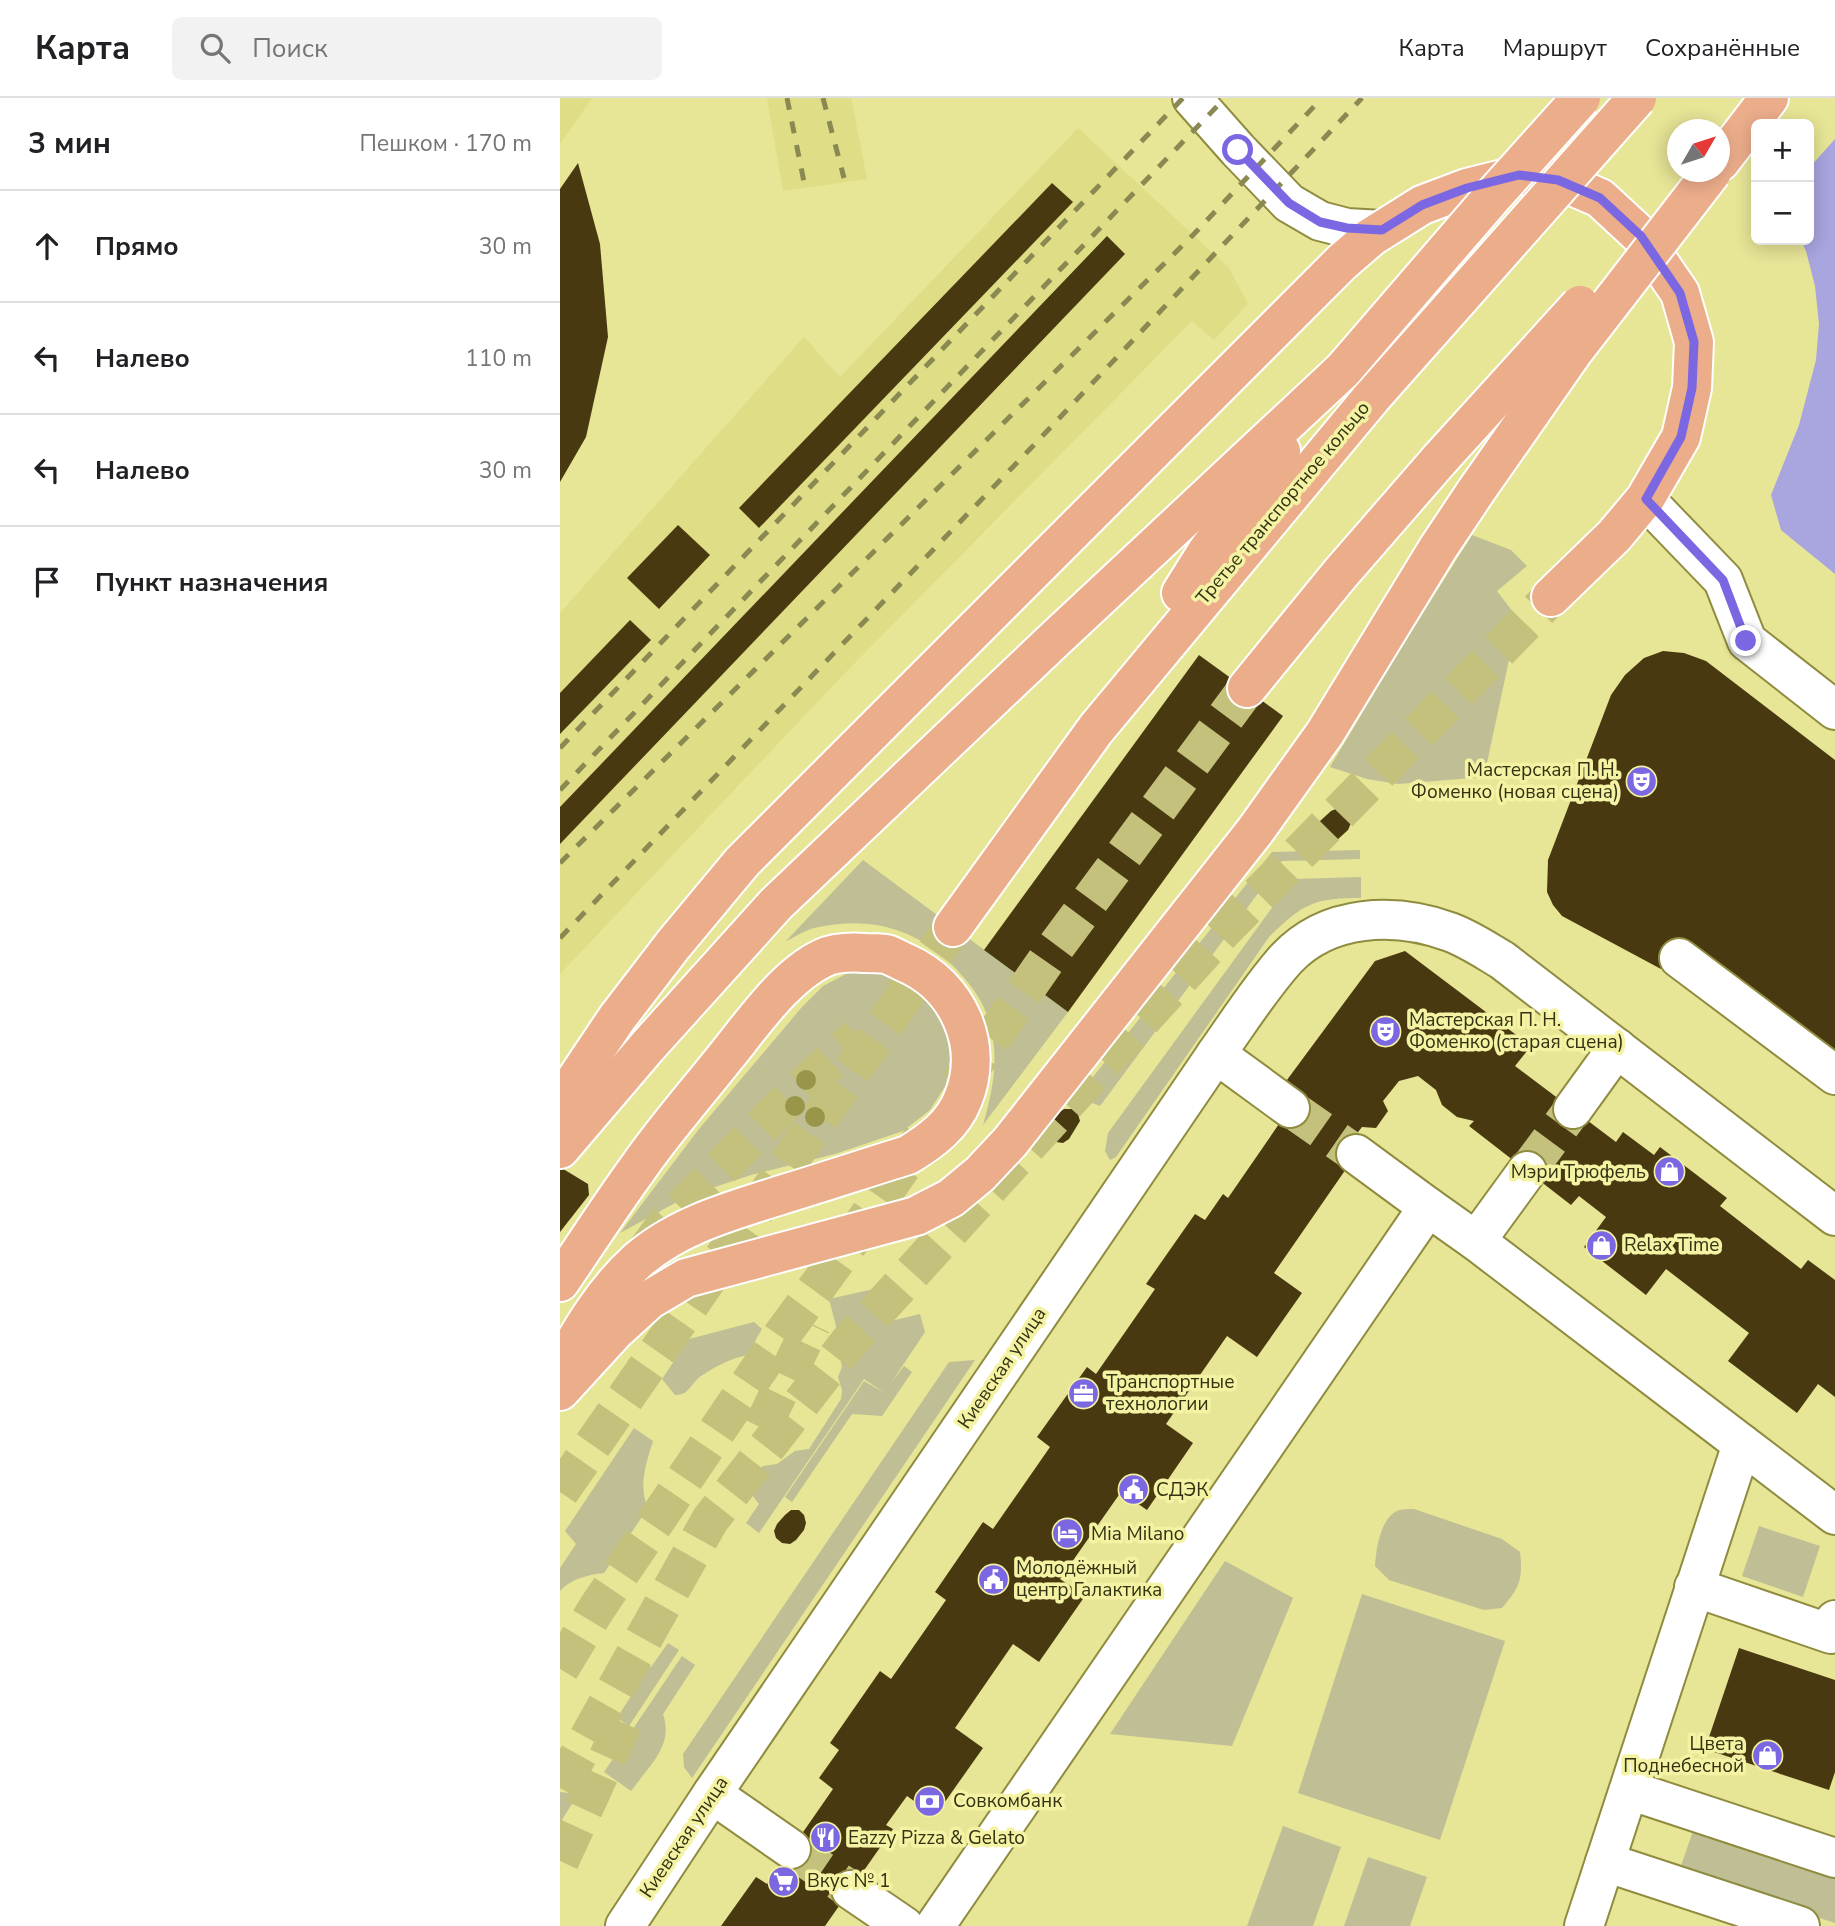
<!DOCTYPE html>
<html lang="ru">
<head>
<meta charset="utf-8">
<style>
	:root { --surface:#fff; --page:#f2f2f2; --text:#202124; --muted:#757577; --line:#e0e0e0 }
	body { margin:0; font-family:"Nunito Sans",sans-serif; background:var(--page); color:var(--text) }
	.controls { position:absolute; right:21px; top:21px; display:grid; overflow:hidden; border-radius:10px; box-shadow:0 4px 18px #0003 }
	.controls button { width:63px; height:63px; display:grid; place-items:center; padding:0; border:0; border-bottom:2px solid var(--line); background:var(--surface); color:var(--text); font:35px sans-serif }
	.compass { position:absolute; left:1107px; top:21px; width:63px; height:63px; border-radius:50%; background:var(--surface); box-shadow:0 4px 18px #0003; rotate:51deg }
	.stop { position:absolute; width:21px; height:21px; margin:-16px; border:5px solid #7b67e2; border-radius:50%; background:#fff }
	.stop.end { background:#7b67e2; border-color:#fff; box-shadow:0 2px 7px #0008 }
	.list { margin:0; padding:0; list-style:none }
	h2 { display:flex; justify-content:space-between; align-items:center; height:91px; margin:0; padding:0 28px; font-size:30px }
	h2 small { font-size:23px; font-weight:400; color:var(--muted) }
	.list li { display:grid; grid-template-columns:46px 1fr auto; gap:21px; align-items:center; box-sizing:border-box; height:112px; padding:0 28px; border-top:2px solid var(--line) }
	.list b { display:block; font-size:26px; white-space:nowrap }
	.list em { font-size:23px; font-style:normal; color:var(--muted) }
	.icon { flex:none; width:38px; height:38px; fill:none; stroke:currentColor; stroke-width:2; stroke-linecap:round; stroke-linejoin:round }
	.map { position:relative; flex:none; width:1275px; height:1828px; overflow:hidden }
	header { display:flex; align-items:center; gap:42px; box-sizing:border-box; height:98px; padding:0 35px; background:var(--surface); border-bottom:2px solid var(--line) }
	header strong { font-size:33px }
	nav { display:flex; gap:38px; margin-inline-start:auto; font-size:24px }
	.search { width:490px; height:63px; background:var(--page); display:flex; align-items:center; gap:18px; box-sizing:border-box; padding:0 24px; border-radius:10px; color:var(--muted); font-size:26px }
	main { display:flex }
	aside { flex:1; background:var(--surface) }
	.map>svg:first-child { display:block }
	.built { fill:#dfdd85 }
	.green { fill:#bfbe95 }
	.water { fill:#a8a5df }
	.pier { fill:#e7e596 }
	.building { fill:#493911 }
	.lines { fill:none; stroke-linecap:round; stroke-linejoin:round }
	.minor-tunnel { stroke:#c3c17c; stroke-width:38; stroke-dasharray:38 19; stroke-linecap:butt }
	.major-tunnel { stroke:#c3c17c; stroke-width:38; stroke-dasharray:38 19; stroke-linecap:butt }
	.minor-casing { stroke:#8f8c3f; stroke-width:42 }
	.major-casing { stroke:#fff; stroke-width:42 }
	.minor { stroke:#fff; stroke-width:38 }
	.major { stroke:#ecad8b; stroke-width:38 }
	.rail { stroke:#8b8952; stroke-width:5; stroke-dasharray:12 12; stroke-linecap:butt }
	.major-bridge-casing { stroke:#fff; stroke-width:42; stroke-linecap:butt }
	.major-bridge { stroke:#ecad8b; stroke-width:38 }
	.tree { fill:#999649 }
	.route { stroke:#7b67e2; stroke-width:9 }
	.labels { text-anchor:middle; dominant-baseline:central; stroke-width:7; stroke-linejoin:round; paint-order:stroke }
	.street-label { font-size:19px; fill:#333212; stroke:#f4f2a3 }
	.poi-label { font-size:19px; fill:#333212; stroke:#f4f2a3; text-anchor:start }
</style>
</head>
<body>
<header>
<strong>Карта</strong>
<div class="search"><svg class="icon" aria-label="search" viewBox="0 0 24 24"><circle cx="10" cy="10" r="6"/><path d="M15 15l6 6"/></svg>Поиск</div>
<nav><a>Карта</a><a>Маршрут</a><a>Сохранённые</a></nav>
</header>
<main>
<aside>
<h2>3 мин<small>Пешком · 170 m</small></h2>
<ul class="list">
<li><svg class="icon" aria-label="ahead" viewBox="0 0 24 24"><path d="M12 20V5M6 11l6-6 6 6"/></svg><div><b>Прямо</b></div><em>30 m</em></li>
<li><svg class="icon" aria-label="left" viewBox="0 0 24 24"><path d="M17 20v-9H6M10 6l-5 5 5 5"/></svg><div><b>Налево</b></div><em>110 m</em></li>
<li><svg class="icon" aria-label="left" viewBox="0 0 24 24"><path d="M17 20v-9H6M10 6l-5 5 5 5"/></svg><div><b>Налево</b></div><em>30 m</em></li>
<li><svg class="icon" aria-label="arrive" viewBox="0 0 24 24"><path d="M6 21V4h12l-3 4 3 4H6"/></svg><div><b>Пункт назначения</b></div></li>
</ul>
</aside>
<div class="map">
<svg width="1275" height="1828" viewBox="0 0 1275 1828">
	<rect width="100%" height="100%" fill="#e7e596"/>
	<g class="built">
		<polygon points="0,0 32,0 0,46"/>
		<polygon points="207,0 291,0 307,81 223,93"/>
		<polygon points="518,30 669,170 688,206 654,242 632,223 281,579 0,876 0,515 244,239 280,279"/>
	</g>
	<g class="green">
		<polygon points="912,437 951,452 967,468 937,493 968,534 952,548 924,679 838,686 807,681 770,669 846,542"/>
		<polygon points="800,752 800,761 722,763 540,1008 517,999 712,754"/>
		<path d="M303,762L508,914L423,1027C432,995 439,964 431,931C426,907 413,889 397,872C358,830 309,817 254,830C244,833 234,839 225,844Z"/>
		<path d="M801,779V800C753,800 743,806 709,839L556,1059L550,1062L545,1053L548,1035L733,781Z"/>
		<polygon points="309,874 335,878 357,892 375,912 388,937 390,961 386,987 370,1012 343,1033 275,1056 191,1077 128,1098 60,1135 139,1031 242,909 263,888 288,875"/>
		<polygon points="323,1189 331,1223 360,1216 365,1234 331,1285 344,1268 352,1274 322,1318 292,1316 232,1404 225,1399 304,1283 325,1295 304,1281 199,1435 186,1425 199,1406 192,1397 189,1385 193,1375 203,1368 217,1366 235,1353 249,1351 281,1301 282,1292 278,1279 282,1269 279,1254 275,1247 276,1228 269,1201"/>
		<path d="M194,1224L202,1231L187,1257C170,1261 156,1268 141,1278C130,1286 130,1297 115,1297L102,1281L129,1241Z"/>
		<polygon points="415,1262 132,1680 124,1669 123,1656 389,1264"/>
		<path d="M74,1330L93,1343C86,1366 78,1388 88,1410L44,1475C28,1477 12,1480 0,1493V1470L16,1446L5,1433Z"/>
		<path d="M854,1411L942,1441L960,1454C963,1481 960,1489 942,1510L924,1512L829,1482L815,1468C816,1452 820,1421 837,1413C842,1411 850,1411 854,1411Z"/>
		<polygon points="1199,1428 1260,1448 1243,1499 1182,1478"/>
		<polygon points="665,1463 733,1500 672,1648 550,1636"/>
		<polygon points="802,1496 945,1543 880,1742 738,1695"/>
		<polygon points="108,1545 119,1552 69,1628 57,1620 71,1598 61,1585 76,1563 91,1569"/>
		<path d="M122,1558L135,1567L103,1616C114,1648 89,1668 71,1693L44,1674Z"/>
		<polygon points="22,1690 0,1725 0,1694 10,1695"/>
		<polygon points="1135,1727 1275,1773 1275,1825 1119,1774"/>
		<polygon points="723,1728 781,1749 753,1828 687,1828"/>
		<polygon points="808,1759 867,1779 850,1828 784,1828"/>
	</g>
	<polygon class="water" points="1275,0 1275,476 1221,432 1211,397 1239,327 1256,262 1259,226 1255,188 1246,153 1241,142 1249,142 1249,26 1196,26 1160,32"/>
	<polygon class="pier" points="1108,0 1275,0 1275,41 1249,70 1249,26 1196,26 1196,86 1160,52 1160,32 1138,32"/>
	<g class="building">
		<polygon points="18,65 40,146 48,239 26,339 0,384 0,91"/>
		<polygon points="492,85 513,104 199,430 179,410"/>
		<polygon points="547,138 565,156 0,746 0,709"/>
		<polygon points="118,427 150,457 99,511 67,480"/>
		<polygon points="70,522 91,542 0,636 0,595"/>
		<polygon points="1103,553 1124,555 1146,563 1275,662 1275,958 1111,871 1101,871 1002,818 993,807 987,794 988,762 1051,597 1065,577 1084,560"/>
		<polygon points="639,557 723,618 508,914 424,852"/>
		<polygon points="778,710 785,711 790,717 791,725 788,732 776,743 769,746 761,744 756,739 755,731 759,724 771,713"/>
		<polygon points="845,853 971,948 955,968 1056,1044 1063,1034 1094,1057 1100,1049 1167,1100 1160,1108 1241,1171 1248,1162 1275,1182 1275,1299 1258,1286 1237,1315 1168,1263 1189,1235 1106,1171 1086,1197 1024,1149 1046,1119 1019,1098 1011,1107 909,1028 914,1023 897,1019 882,1007 876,992 858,978 839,983 823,1003 828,1013 816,1030 802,1029 795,1038 804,1045 714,1175 742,1195 697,1259 667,1238 606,1326 633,1345 587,1412 561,1394 500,1481 525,1498 479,1564 453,1546 395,1630 423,1650 375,1718 347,1698 326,1727 333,1731 265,1828 161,1828 196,1779 207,1786 273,1691 259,1680 279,1652 270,1645 320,1573 331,1581 386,1502 375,1494 423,1424 433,1431 490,1349 477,1339 527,1269 536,1276 595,1191 586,1186 635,1116 645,1122 663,1096 668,1100 730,1010 724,986 815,863"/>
		<polygon points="504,1011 512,1011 518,1016 520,1023 509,1041 503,1045 496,1044 490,1040 488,1033 491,1025 498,1015"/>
		<polygon points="0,1069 28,1086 29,1097 0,1134"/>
		<polygon points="231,1412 239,1412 244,1417 246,1425 244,1432 236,1442 230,1446 222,1445 216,1440 214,1433 217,1426 225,1417"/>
		<polygon points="1179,1550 1275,1582 1275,1674 1269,1692 1145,1651"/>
	</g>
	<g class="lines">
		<g class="minor-tunnel">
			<polyline points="730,1010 796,1056"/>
			<polyline points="967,1073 1013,1011"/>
			<polyline points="231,1751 291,1792"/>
		</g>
		<g class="major-tunnel">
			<polyline points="340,899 350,890 393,829"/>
			<polyline points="399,988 492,854 687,590"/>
			<polyline points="85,1154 105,1127 231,999 298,938"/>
			<polyline points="202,1330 252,1226"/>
			<polyline points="0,1394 350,890"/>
			<polyline points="0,1571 37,1510 222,1237 295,1137 362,1040"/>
			<polyline points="0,1690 150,1422 288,1245 663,833 991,499"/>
			<polyline points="0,1763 68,1615"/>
		</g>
		<defs>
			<g id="minor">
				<polyline points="632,0 678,52 729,105 760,123 787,130 822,132"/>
				<polyline points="1085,401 1163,482 1187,543 1275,612"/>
				<polyline points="1119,860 1275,977"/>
				<polyline points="656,956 730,1010"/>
				<polyline points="1013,1011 1057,950"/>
				<polyline points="796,1056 868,1109"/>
				<polyline points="916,1143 967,1073"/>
				<polyline points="1182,1346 1275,1417"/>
				<polyline points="1134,1489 1271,1536 1275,1522"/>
				<polyline points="1069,1692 1275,1760"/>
				<polyline points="152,1696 231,1751"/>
				<polyline points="1045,1764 1240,1828"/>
				<polyline points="291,1792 344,1828"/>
				<path d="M65,1828L152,1696L656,956C678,925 700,890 726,861C768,816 835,814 890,834C909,841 925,852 942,862L1275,1118"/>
				<polyline points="375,1828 868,1109 916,1143 1182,1346 1024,1828"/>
			</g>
			<g id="major">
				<polyline points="1160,64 1209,0"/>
				<polyline points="621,495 646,455 721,353"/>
				<polyline points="687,590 780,476 880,361"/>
				<polyline points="393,829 536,631 812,299"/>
				<polyline points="0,1005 57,920 113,847 182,764 782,164 811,139 862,107 907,90 959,77 998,82 1040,100 1081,138 1120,195 1134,244 1132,290 1121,339 1085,401 1054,438 991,499"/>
				<polyline points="0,1051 87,949 216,806 495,541 783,272"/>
				<path d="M0,1184C26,1146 51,1107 78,1070C105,1031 137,995 167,957C193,925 225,878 263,860C276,854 291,854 305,855C312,855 319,855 326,856C333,858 339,862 346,865C398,888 425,947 403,1001C393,1027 371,1043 348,1057C306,1070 264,1084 221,1097C171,1113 118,1127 77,1163C44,1193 21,1232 0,1270"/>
				<polyline points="0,1293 55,1233 89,1202 126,1180 356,1118 391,1100 420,1076 450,1044 695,733 765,635 878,450 916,393"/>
			</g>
		</defs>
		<use href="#minor" class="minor-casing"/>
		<use href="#major" class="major-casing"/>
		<use href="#minor" class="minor"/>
		<use href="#major" class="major"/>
		<g class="rail">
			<polyline points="227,0 244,84"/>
			<polyline points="263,0 284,80"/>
			<polyline points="0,650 623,0"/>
			<polyline points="0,692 665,0"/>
			<polyline points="0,765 633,137 762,0"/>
			<polyline points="0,840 471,350 802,0"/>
		</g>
		<defs>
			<g id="major-bridge">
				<polyline points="783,272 933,98 1021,0"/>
				<polyline points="812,299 1077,0"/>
				<polyline points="880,361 1020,207"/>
				<polyline points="916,393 1013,254 1152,74"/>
			</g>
		</defs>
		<use href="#major-bridge" class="major-bridge-casing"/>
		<use href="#major-bridge" class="major-bridge"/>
	</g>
	<g class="tree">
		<circle cx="246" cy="982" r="10"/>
		<circle cx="235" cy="1008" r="10"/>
		<circle cx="255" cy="1019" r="10"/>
	</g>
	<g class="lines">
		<polyline class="route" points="678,52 729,105 760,124 787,130 822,132 862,107 907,90 959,77 998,82 1040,100 1081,138 1120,195 1134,244 1132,290 1121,339 1086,401 1163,482 1186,543"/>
	</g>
	<defs>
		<symbol id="theatre-disc" viewBox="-11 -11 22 22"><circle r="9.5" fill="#7b67e2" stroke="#f4f2a3"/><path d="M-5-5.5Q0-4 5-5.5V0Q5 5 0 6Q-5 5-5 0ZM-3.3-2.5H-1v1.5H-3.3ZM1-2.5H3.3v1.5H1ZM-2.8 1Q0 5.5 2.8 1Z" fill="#fff"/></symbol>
		<symbol id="shop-disc" viewBox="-11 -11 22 22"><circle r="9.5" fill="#7b67e2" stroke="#f4f2a3"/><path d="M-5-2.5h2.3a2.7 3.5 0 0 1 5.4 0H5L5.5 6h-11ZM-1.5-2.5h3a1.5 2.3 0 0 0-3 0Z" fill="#fff"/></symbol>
		<symbol id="office-disc" viewBox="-11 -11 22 22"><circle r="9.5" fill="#7b67e2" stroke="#f4f2a3"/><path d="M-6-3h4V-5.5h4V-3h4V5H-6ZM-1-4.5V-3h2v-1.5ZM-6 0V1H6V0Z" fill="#fff"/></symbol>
		<symbol id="civic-disc" viewBox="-11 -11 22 22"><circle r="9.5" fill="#7b67e2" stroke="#f4f2a3"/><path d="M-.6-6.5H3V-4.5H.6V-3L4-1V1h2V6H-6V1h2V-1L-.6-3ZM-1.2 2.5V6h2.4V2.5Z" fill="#fff"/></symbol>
		<symbol id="hotel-disc" viewBox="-11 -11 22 22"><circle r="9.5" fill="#7b67e2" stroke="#f4f2a3"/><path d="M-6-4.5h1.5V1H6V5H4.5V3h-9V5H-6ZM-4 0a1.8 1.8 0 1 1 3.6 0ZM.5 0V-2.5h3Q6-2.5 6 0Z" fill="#fff"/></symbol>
		<symbol id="bank-disc" viewBox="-11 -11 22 22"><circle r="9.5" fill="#7b67e2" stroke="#f4f2a3"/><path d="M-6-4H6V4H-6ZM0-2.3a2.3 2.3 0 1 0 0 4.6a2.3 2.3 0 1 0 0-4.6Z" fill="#fff"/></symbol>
		<symbol id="restaurant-disc" viewBox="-11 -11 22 22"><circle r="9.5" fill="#7b67e2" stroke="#f4f2a3"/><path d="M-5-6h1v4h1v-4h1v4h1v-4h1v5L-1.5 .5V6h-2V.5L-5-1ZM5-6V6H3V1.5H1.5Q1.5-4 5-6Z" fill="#fff"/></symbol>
		<symbol id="supermarket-disc" viewBox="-11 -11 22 22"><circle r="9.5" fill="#7b67e2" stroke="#f4f2a3"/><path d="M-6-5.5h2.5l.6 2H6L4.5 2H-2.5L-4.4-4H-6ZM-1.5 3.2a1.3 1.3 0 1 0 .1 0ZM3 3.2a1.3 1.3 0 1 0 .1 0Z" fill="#fff"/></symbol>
	</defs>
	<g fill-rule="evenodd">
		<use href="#theatre-disc" x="1064" y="666" width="35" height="35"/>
		<use href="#theatre-disc" x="808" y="916" width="35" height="35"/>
		<use href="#shop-disc" x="1092" y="1056" width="35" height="35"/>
		<use href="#shop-disc" x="1024" y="1130" width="35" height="35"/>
		<use href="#office-disc" x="506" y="1278" width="35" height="35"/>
		<use href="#civic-disc" x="556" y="1374" width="35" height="35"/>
		<use href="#hotel-disc" x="490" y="1418" width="35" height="35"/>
		<use href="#civic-disc" x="416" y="1464" width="35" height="35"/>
		<use href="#shop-disc" x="1190" y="1640" width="35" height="35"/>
		<use href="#bank-disc" x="352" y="1686" width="35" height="35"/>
		<use href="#restaurant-disc" x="248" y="1722" width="35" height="35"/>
		<use href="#supermarket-disc" x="206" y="1766" width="35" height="35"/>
	</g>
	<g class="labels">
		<g class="street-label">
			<text transform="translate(723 405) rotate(-50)">Третье транспортное кольцо</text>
			<text transform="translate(442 1270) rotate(-56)">Киевская улица</text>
			<text transform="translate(124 1739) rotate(-56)">Киевская улица</text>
		</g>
		<g class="poi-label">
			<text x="1059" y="672" text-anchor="end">Мастерская П. Н.<tspan x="1059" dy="22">Фоменко (новая сцена)</tspan></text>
			<text x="849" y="922">Мастерская П. Н.<tspan x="849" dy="22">Фоменко (старая сцена)</tspan></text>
			<text x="1086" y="1074" text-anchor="end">Мэри Трюфель</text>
			<text x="1064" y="1147">Relax Time</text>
			<text x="546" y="1284">Транспортные<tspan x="546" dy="22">технологии</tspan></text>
			<text x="596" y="1392">СДЭК</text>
			<text x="531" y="1436">Mia Milano</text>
			<text x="456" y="1470">Молодёжный<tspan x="456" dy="22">центр Галактика</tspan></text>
			<text x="1184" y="1646" text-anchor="end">Цвета<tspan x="1184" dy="22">Поднебесной</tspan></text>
			<text x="393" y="1703">Совкомбанк</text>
			<text x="288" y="1740">Eazzy Pizza &amp; Gelato</text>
			<text x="247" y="1783">Вкус № 1</text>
		</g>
	</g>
</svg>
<div class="controls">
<button>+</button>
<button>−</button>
</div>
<svg class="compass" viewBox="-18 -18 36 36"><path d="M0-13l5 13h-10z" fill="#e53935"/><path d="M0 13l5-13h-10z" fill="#757577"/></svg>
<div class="stop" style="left:678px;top:52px"></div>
<div class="stop end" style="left:1186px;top:543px"></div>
</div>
</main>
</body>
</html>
